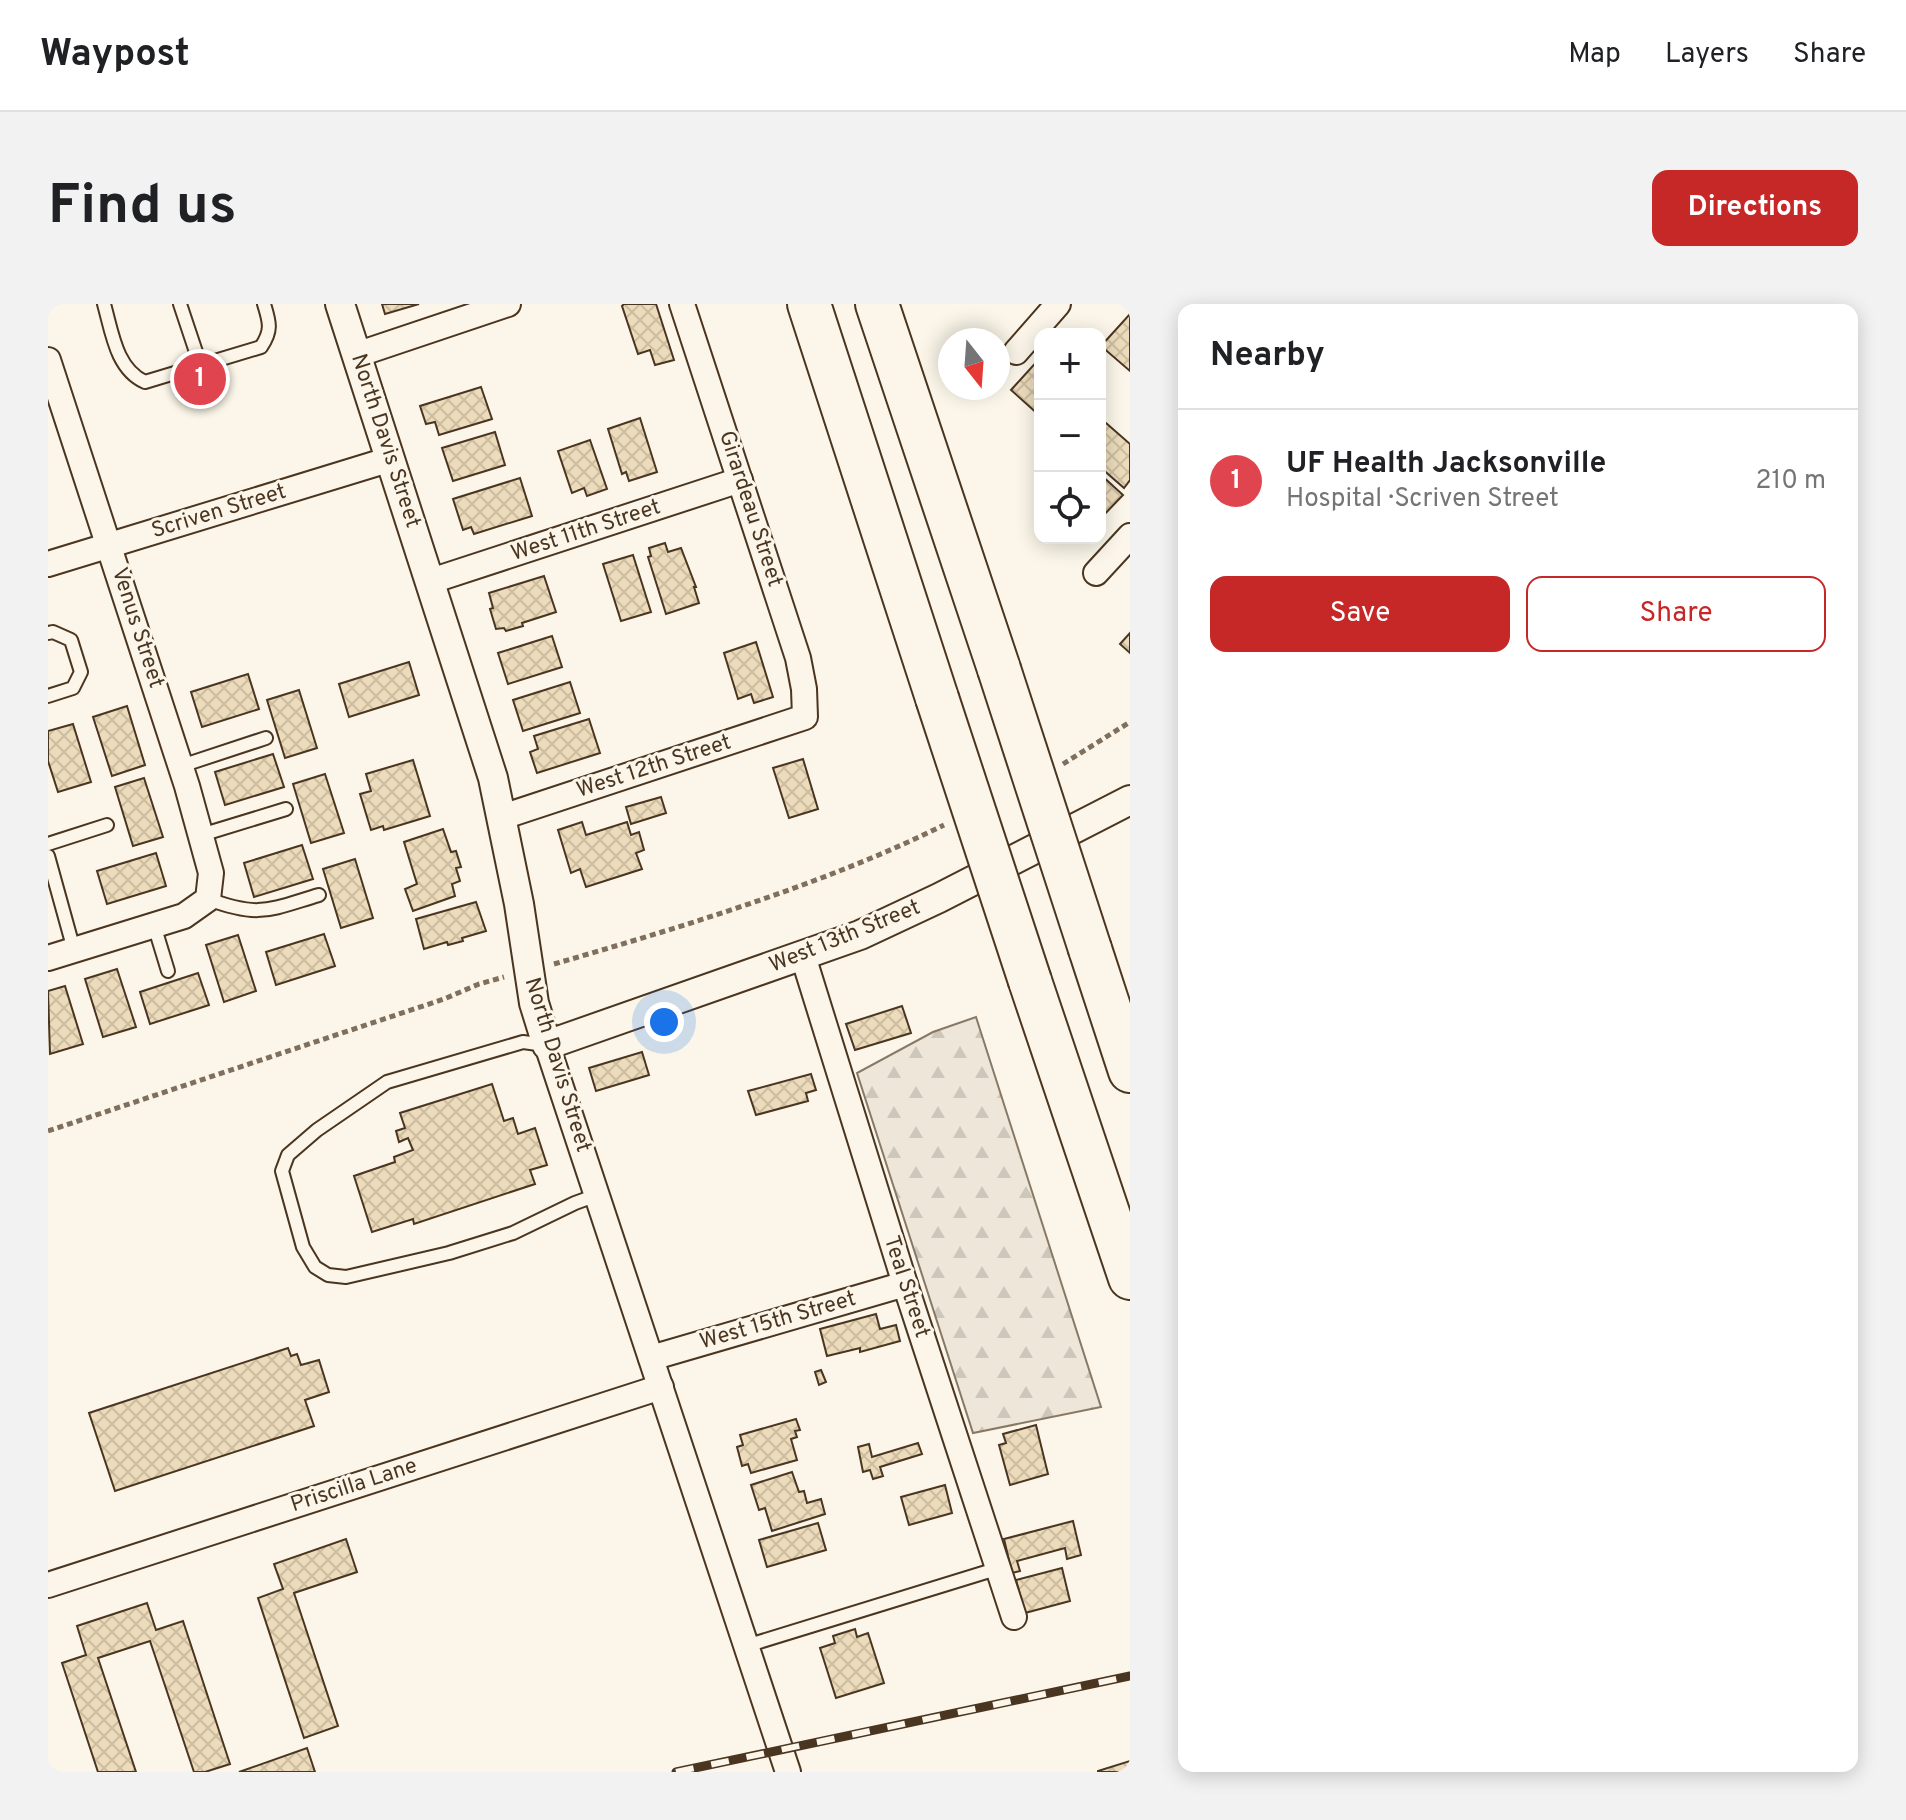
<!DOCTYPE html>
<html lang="en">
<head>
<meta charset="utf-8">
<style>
	:root { --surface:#fff; --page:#f2f2f2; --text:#202124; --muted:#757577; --line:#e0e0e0; --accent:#c62828 }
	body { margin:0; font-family:Overpass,sans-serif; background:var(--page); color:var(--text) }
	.controls { position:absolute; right:24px; top:24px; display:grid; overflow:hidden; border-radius:16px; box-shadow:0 4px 20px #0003 }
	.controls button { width:72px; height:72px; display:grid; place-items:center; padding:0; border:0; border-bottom:2px solid var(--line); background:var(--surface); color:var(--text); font:40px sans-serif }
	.compass { position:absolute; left:890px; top:24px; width:72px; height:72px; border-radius:50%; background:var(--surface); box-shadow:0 4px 20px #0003; rotate:163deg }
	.you { position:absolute; left:616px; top:718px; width:28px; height:28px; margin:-20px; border:6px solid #fff; border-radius:50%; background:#1a73e8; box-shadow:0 0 0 12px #1a73e833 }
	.badge { display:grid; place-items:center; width:52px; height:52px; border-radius:50%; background:var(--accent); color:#fff; font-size:26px; font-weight:700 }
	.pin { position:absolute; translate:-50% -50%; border:4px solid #fff; box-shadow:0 2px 8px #0006 }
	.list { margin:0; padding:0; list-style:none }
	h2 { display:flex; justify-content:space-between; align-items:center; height:104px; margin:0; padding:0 32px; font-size:34px }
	h2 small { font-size:26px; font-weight:400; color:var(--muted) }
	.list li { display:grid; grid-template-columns:52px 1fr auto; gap:24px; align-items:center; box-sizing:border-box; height:144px; padding:0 32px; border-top:2px solid var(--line) }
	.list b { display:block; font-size:30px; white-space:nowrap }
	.list p { margin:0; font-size:26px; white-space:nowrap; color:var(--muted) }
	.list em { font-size:26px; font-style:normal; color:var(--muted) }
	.actions { display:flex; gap:16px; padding:24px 32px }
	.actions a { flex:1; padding:18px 0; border:2px solid var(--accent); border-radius:16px; text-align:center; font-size:28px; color:var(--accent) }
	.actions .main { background:var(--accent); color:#fff }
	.icon { flex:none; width:44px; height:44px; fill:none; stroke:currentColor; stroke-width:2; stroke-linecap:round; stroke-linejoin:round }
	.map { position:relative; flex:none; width:1082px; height:1468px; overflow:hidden; border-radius:16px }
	header { display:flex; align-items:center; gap:48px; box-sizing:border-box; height:112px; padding:0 40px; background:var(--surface); border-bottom:2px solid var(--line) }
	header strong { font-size:38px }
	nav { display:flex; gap:44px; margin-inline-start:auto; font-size:28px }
	.intro { display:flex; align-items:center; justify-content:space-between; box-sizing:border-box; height:192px; padding:0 48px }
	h1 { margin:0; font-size:56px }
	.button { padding:20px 36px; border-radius:16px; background:var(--accent); color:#fff; font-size:28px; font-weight:700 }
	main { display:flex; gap:48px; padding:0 48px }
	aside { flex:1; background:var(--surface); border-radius:16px; box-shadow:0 4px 20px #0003 }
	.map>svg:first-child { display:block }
	.forest { fill:url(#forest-firs); stroke:#887966; stroke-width:2 }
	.building { fill:url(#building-cross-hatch); stroke:#4a3520; stroke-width:2 }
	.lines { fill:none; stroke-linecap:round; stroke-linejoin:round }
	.service-casing { stroke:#4a3520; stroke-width:16 }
	.minor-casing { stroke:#4a3520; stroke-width:28 }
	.tertiary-casing { stroke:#4a3520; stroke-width:32 }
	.motorway-casing { stroke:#4a3520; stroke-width:46 }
	.path { stroke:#7f6f5c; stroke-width:5; stroke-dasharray:6 4; stroke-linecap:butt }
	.service { stroke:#fbf6e9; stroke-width:12 }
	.minor { stroke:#fbf6e9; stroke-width:24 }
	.tertiary { stroke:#fbf6e9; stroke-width:28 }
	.motorway { stroke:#fbf6e9; stroke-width:42 }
	.rail-casing { stroke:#4a3520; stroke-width:9 }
	.rail { stroke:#fbf6e9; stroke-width:6; stroke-dasharray:18; stroke-linecap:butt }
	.motorway-bridge-casing { stroke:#4a3520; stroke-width:46; stroke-linecap:butt }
	.motorway-bridge { stroke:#fbf6e9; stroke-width:42 }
	.labels { text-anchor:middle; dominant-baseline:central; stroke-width:6; stroke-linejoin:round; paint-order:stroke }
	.street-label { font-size:22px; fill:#4a3520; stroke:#fbf6e9 }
</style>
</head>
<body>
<header>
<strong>Waypost</strong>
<nav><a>Map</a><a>Layers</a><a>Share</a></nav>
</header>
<div class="intro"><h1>Find us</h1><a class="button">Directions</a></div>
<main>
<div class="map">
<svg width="1082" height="1468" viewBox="0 0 1082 1468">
	<defs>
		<pattern id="forest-firs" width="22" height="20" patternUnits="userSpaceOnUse" patternTransform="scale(2)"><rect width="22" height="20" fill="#ede6d9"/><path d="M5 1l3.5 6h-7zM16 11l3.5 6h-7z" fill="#cdc6ba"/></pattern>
		<pattern id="building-cross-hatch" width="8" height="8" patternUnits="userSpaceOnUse" patternTransform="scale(2)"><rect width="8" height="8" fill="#ecdcbc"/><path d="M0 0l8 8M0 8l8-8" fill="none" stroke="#ccbda1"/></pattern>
	</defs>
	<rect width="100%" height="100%" fill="#fbf6e9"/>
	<polygon class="forest" points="928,713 1053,1103 925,1129 809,769 885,728"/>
	<g class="building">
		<polygon points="334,0 371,0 337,10"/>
		<polygon points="576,0 608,0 626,56 607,61 602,46 590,50 574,2"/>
		<polygon points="1082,10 1082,67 1053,42"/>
		<polygon points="992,54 992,112 963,86"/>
		<polygon points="433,83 444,115 391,131 387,118 378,120 372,102"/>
		<polygon points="592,114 609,168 581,177 578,168 574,170 560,125"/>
		<polygon points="1058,119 1082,140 1082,176 1076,184 1052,163 1052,125"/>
		<polygon points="447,128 457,161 405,177 394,144"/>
		<polygon points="542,136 559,185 539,192 536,184 524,189 510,147"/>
		<polygon points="1052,170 1075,191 1052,215"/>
		<polygon points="472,174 484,212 426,230 423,223 415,226 405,195"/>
		<polygon points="617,239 620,248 633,244 648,283 646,283 651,299 618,310 600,253 603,252 601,244"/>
		<polygon points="585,251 603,308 573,317 555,260"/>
		<polygon points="496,272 508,308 474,319 475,322 458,327 456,324 448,325 442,305 445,304 441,289"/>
		<polygon points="1082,329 1082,349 1072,340"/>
		<polygon points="504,332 514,363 460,380 450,349"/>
		<polygon points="708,338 725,393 706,399 703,390 690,395 676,349"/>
		<polygon points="361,358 371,391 301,413 291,380"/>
		<polygon points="200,370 211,405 154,423 143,388"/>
		<polygon points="522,378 532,409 475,427 465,396"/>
		<polygon points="251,386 269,444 237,454 219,396"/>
		<polygon points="79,402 97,461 64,472 45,413"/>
		<polygon points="541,415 552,449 489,469 482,448 490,445 486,432"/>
		<polygon points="25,420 43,478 10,488 0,457 0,427"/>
		<polygon points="225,450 236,483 177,501 167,468"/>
		<polygon points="755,455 770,505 741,514 725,464"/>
		<polygon points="365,456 382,512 336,526 335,522 323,526 312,490 323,487 318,470"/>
		<polygon points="277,470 296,529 263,539 245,480"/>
		<polygon points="96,474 115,533 85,542 67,483"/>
		<polygon points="613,493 618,509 583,520 578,503"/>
		<polygon points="534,518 538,531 579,518 583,531 591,528 596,546 588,549 594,565 538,583 532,565 523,569 510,526"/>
		<polygon points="395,525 403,548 408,547 413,563 408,564 412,577 404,580 407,592 365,607 357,585 369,580 356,538"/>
		<polygon points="254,541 265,575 206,593 196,559"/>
		<polygon points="108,549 118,582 59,600 49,567"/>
		<polygon points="307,555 325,614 293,624 275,565"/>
		<polygon points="428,598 438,627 414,634 415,637 400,641 399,638 376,645 368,615"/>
		<polygon points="276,630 287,662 228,681 218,648"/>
		<polygon points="190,631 208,687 176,698 158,641"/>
		<polygon points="69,665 88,723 55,733 37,675"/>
		<polygon points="150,669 161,701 102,720 92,688"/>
		<polygon points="17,682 35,740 2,750 0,687"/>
		<polygon points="854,702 863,729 807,746 798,720"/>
		<polygon points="594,748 601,771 548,787 541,764"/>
		<polygon points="763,770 768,786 758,789 760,797 708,811 700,787"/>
		<polygon points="444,780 456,817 465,814 470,830 487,824 499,861 482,866 487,880 366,920 365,915 324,928 306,872 347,858 346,853 365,846 360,834 351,838 348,827 357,824 352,809"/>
		<polygon points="828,1010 832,1025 848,1021 852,1037 812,1048 812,1044 779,1052 772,1025"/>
		<polygon points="240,1044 243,1052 249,1050 253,1061 271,1056 281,1088 257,1096 266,1122 67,1187 41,1109"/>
		<polygon points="773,1066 778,1078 771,1081 767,1068"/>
		<polygon points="748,1115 752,1126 747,1127 749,1133 743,1135 749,1156 703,1169 700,1160 694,1162 689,1143 695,1141 692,1131"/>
		<polygon points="988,1121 1000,1170 962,1181 951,1141 958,1139 955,1130"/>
		<polygon points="870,1139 874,1150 832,1163 835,1172 825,1175 822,1166 815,1168 810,1143 821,1140 824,1153"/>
		<polygon points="744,1168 751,1188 756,1187 759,1199 773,1195 777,1210 724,1227 717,1204 711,1206 703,1181"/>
		<polygon points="897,1181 904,1209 861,1221 853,1193"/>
		<polygon points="1025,1217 1033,1251 1019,1255 1017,1244 969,1257 972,1267 964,1269 956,1235"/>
		<polygon points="770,1219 778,1246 719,1263 711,1236"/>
		<polygon points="298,1235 309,1268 246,1289 290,1422 256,1434 210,1294 235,1285 226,1260"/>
		<polygon points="1014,1264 1022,1297 977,1309 968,1276"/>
		<polygon points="99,1299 108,1326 135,1317 182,1460 157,1468 146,1468 102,1337 50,1354 88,1468 50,1468 14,1359 38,1351 29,1322"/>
		<polygon points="807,1325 809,1333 820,1329 836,1379 788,1394 772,1344 787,1339 785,1332"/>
		<polygon points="259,1444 267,1468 191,1468"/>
		<polygon points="1082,1457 1082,1468 1050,1468 1050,1467"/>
	</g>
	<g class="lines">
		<defs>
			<g id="service">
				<path d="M56,0C64,28 68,65 97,78L213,43C224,27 222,19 216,0"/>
				<polyline points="132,0 153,63"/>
				<polyline points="0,329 5,328 23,336 33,368 25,384 0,392"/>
				<polyline points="133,462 218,434"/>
				<polyline points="153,531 238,505"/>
				<polyline points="0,540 59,521"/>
				<polyline points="0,552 26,646"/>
				<path d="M160,595C212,614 220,606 271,591"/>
				<polyline points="106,621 120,667"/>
				<polyline points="497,741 475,738 339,778 269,826 240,851 234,867 255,943 267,963 280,971 298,973 401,949 465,929 527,899 549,891"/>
				<polyline points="698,1342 948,1265"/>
			</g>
			<g id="minor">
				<polyline points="968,48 1010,0"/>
				<polyline points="308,51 460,0"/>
				<polyline points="0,56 139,482 163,569 160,595 136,612 0,654"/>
				<polyline points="0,260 343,155"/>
				<polyline points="1048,269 1082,232"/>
				<polyline points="383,277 692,176"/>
				<polyline points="454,513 757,413 756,385 750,354 634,0"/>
				<polyline points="755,652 857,980 966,1313"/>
				<polyline points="499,741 740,1468"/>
				<polyline points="603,1054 857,980"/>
				<polyline points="0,1281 613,1083"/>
			</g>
			<polyline id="tertiary" points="292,0 445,474 471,600 486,699 499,741 812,631 891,594 1082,496"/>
			<g id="motorway">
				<polyline points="761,0 889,394"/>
				<polyline points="829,0 951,365"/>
				<polyline points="1042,645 1082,767"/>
				<polyline points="982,677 1082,974"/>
			</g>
		</defs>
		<use href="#service" class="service-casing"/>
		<use href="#minor" class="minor-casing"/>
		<use href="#tertiary" class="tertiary-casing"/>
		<use href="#motorway" class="motorway-casing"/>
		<g class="path">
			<polyline points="1015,460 1082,418"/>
			<path d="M506,660C634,623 777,580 896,521"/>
			<polyline points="0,827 396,695 431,680 456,673"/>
		</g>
		<use href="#service" class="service"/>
		<use href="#minor" class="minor"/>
		<use href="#tertiary" class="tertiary"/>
		<use href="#motorway" class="motorway"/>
		<defs>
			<polyline id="rail" points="628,1468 1082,1372"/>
		</defs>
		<use href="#rail" class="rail-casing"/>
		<use href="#rail" class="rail"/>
		<defs>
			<g id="motorway-bridge">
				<polyline points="951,365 1042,645"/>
				<polyline points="889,394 982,677"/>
			</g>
		</defs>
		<use href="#motorway-bridge" class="motorway-bridge-casing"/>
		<use href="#motorway-bridge" class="motorway-bridge"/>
	</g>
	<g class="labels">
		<g class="street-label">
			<text transform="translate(337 137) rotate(72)">North Davis Street</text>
			<text transform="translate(702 205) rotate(72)">Girardeau Street</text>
			<text transform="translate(171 208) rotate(-17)">Scriven Street</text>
			<text transform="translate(538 227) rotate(-18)">West 11th Street</text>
			<text transform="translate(89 324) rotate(72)">Venus Street</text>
			<text transform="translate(606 463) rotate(-18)">West 12th Street</text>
			<text transform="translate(797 633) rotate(-22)">West 13th Street</text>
			<text transform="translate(509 761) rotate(73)">North Davis Street</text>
			<text transform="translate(858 983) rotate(72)">Teal Street</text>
			<text transform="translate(730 1017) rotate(-16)">West 15th Street</text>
			<text transform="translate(306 1182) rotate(-18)">Priscilla Lane</text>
		</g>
	</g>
</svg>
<div class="controls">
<button>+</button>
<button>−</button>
<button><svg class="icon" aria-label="locate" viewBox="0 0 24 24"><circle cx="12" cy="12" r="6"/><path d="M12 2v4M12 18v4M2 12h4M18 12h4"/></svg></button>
</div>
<svg class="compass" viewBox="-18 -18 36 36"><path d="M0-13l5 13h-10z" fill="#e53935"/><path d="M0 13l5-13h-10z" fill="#757577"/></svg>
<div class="you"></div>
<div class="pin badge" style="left:152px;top:75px;background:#e0444e">1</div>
</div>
<aside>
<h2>Nearby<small></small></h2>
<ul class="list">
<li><span class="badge" style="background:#e0444e">1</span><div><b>UF Health Jacksonville</b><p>Hospital · Scriven Street</p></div><em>210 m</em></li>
</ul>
<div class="actions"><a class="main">Save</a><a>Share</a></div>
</aside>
</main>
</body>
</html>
